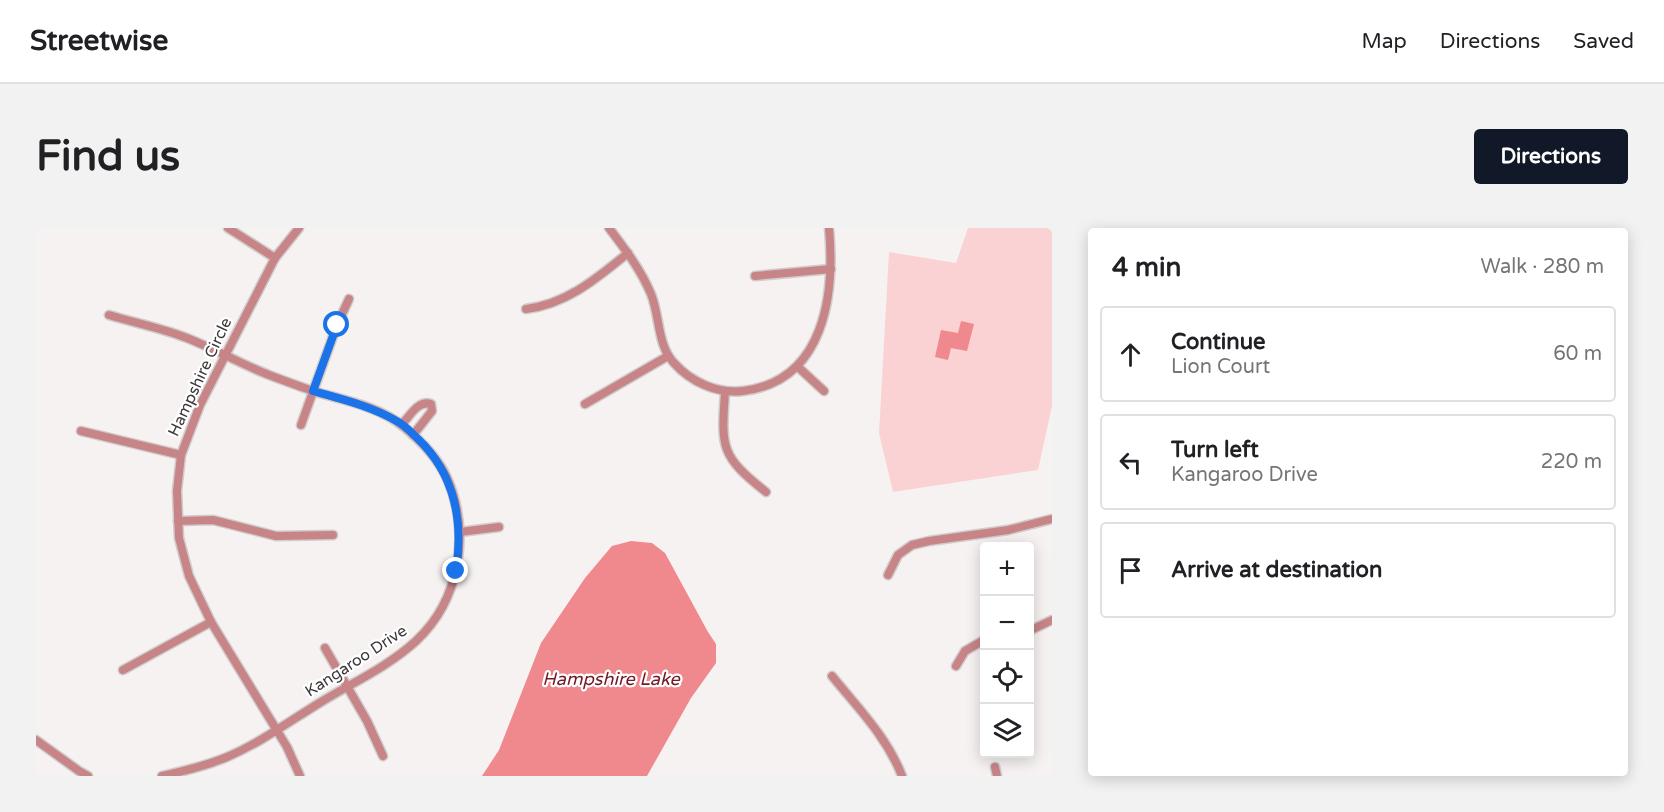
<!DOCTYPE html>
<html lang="en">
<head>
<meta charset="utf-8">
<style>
	:root { --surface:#fff; --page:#f2f2f2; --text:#202124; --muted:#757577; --line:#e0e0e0; --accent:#111827 }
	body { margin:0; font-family:"Varela Round",sans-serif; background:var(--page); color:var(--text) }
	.controls { position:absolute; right:18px; bottom:18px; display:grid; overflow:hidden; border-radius:6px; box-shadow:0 3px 15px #0003 }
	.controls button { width:54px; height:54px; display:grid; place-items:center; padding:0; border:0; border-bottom:2px solid var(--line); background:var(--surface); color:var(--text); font:30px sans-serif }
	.stop { position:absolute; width:18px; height:18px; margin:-14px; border:4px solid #1a73e8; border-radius:50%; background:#fff }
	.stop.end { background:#1a73e8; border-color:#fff; box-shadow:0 2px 6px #0008 }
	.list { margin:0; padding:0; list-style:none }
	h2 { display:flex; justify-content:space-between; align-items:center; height:78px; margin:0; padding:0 24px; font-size:26px }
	h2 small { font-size:20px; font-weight:400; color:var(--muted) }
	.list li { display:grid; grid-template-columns:39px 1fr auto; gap:18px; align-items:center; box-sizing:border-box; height:96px; margin:0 12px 12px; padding:0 12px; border:2px solid var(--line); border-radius:6px }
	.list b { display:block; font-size:22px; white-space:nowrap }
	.list p { margin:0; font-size:20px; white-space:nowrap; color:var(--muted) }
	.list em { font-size:20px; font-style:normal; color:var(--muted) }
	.icon { flex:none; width:33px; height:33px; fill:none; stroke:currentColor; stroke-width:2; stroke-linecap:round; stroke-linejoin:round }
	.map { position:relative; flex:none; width:1016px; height:548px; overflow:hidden; border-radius:6px }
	header { display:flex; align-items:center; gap:36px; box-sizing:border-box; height:84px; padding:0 30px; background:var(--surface); border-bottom:2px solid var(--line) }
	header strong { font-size:28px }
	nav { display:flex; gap:33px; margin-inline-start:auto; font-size:21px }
	.intro { display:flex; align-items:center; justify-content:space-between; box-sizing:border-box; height:144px; padding:0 36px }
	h1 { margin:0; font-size:42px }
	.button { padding:15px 27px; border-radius:6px; background:var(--accent); color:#fff; font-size:21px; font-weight:700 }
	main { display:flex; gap:36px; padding:0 36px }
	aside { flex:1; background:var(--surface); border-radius:6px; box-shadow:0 3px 15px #0003 }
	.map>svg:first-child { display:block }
	.green { fill:#fbd2d3 }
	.water { fill:#ef898e }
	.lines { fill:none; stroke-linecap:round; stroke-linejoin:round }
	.street-casing { stroke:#d1cdcd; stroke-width:11 }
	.street { stroke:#c88588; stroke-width:8 }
	.route { stroke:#1a73e8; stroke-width:8 }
	.labels { text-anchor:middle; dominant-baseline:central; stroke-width:4.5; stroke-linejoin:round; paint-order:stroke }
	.street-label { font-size:16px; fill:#3b3939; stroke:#fff }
	.water-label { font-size:18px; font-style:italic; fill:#741928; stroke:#fff }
</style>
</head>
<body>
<header>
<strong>Streetwise</strong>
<nav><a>Map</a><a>Directions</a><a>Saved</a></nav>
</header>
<div class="intro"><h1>Find us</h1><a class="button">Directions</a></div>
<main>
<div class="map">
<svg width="1016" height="548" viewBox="0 0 1016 548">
	<rect width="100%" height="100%" fill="#f7f2f2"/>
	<polygon class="green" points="932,0 1016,0 1016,178 1002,242 857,264 843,205 853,24 920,35"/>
	<g class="water">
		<polygon points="925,93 938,96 931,123 915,120 912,132 899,129 905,102 922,105"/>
		<polygon points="595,313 616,315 629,325 672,404 680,416 680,435 655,470 611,548 446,548 463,522 505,415 549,350 576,318"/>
	</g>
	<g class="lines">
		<defs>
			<g id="street">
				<polyline points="192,0 239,30"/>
				<polyline points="263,0 239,30 164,177 145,227 141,263 143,310 153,348 175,394 251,519 264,548"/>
				<path d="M573,0C589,21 605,42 615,66C624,88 621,117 638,135C655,154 681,166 707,163C789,153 799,66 793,0"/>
				<polyline points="719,48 795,41"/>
				<path d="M490,81C531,76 561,50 592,25"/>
				<path d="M73,87C99,95 126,100 151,110C179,121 205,136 233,147C249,153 265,159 280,164C308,172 345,179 368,199C385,213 402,230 411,250C435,305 424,372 380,413C353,438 316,455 285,474C254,493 224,515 191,529C170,538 148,543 126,548"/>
				<polyline points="762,139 788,163"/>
				<path d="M689,164C685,221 685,228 730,264"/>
				<polyline points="549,176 632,128"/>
				<path d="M366,196C374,188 382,172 395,176L396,183L377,207"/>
				<polyline points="265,197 301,97 313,71"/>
				<polyline points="45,203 145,227"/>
				<polyline points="142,293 177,292 240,308 297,307"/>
				<polyline points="424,304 463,299"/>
				<polyline points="852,347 862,327 876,317 893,313 972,302 1016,291"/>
				<polyline points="993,403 1016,392"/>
				<polyline points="289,420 331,493 347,528"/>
				<polyline points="920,438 929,423 948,412"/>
				<polyline points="87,442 175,394"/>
				<path d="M796,448C822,480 851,509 866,548"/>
				<polyline points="0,512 43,543 52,548"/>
				<polyline points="959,539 961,548"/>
			</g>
		</defs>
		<use href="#street" class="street-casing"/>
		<use href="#street" class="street"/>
	</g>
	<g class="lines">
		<path class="route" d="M301,97L277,163C306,171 338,179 364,195C373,201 381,210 388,217C421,253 427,297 420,343"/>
	</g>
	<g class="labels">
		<g class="street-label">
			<text transform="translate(164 149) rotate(-65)">Hampshire Circle</text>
			<text transform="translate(320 433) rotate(-33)">Kangaroo Drive</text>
		</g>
		<g class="water-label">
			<text x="575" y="451">Hampshire Lake</text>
		</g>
	</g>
</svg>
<div class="controls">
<button>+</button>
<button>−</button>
<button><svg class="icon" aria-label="locate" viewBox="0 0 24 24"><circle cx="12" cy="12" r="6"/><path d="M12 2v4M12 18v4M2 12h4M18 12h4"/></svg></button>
<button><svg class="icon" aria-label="layers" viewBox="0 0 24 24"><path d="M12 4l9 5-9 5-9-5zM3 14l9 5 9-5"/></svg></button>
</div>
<div class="stop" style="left:301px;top:97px"></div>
<div class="stop end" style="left:420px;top:343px"></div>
</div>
<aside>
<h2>4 min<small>Walk · 280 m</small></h2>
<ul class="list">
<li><svg class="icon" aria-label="ahead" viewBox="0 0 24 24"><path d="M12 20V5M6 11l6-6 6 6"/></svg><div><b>Continue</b><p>Lion Court</p></div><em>60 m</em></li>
<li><svg class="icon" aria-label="left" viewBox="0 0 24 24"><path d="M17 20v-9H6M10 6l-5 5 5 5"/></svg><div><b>Turn left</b><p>Kangaroo Drive</p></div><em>220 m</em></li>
<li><svg class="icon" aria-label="arrive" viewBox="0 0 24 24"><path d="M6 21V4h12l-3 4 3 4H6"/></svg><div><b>Arrive at destination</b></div></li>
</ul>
</aside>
</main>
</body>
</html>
